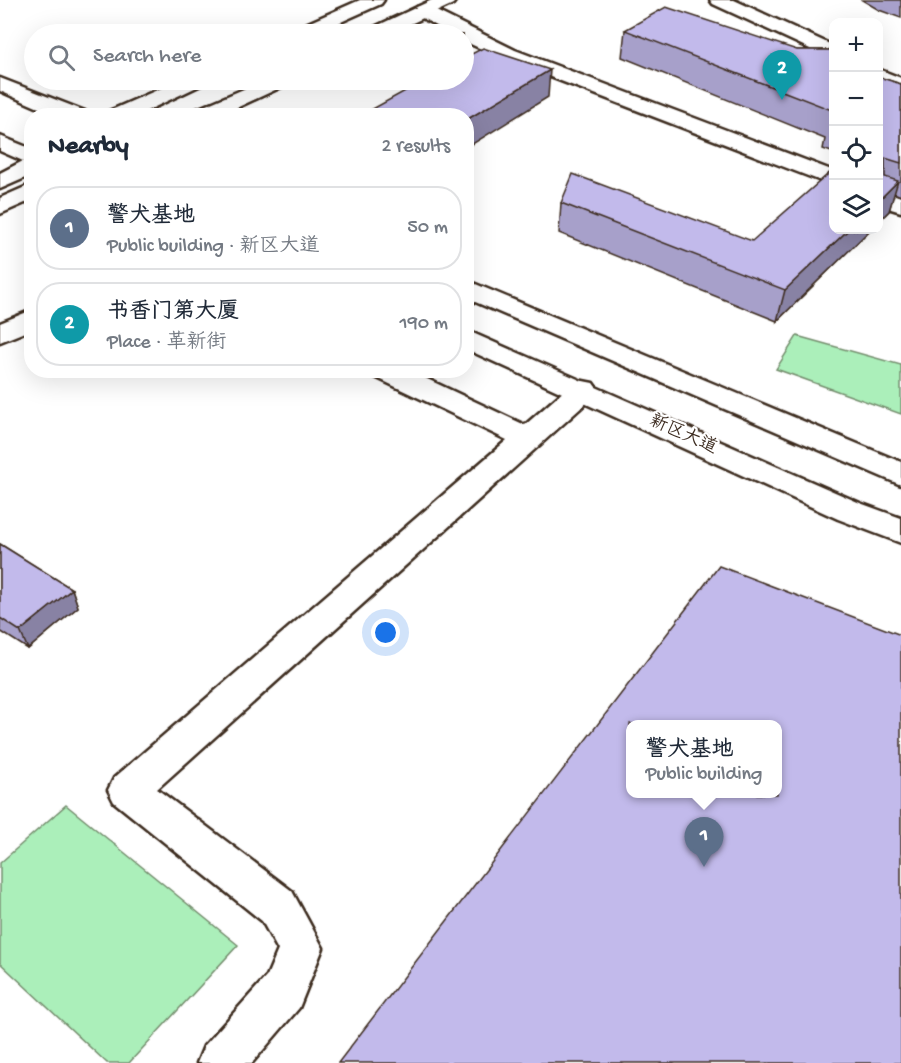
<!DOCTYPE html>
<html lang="en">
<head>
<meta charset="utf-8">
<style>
	:root { --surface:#fff; --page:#f2f2f3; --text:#1f2937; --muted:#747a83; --line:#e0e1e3; --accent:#7c3aed }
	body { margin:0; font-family:"Gochi Hand","LXGW WenKai TC",sans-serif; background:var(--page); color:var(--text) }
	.controls { position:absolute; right:18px; top:18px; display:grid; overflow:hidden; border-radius:12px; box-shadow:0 6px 24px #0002 }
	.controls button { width:54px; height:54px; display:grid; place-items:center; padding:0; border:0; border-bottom:2px solid var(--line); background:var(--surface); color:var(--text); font:30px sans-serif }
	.you { position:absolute; left:386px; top:633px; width:21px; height:21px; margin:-15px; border:4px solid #fff; border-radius:50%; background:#1a73e8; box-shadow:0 0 0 9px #1a73e833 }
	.badge { display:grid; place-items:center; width:39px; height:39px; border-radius:50%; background:var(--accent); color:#fff; font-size:20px; font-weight:700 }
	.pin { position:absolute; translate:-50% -50px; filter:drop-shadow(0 2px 3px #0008) }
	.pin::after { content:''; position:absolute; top:32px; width:21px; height:18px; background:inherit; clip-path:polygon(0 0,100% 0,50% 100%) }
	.popup { position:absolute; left:626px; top:720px; width:156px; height:78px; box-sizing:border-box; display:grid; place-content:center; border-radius:12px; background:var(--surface); filter:drop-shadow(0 2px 4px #0005); font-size:20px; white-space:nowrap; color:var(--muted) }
	.popup b { font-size:22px; color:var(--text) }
	.popup::after { content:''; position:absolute; left:50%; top:100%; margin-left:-12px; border:12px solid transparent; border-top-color:var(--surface) }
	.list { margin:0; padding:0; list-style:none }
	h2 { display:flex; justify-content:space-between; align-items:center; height:78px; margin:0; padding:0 24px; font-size:26px }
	h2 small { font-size:20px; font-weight:400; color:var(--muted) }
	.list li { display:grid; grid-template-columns:39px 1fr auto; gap:18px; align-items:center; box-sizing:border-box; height:84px; margin:0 12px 12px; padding:0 12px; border:2px solid var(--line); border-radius:24px }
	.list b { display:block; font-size:22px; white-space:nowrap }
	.list p { margin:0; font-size:20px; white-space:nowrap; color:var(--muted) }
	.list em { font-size:20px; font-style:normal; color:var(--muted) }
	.icon { flex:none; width:33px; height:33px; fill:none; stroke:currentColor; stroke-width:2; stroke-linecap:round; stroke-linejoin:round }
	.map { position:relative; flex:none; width:901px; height:1063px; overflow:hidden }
	.search { position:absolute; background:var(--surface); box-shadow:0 6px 24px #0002; left:24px; top:24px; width:450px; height:66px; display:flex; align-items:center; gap:15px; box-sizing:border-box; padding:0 21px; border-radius:33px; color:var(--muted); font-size:22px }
	.panel { position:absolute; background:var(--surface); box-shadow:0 6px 24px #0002; left:24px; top:108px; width:450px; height:270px; border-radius:24px }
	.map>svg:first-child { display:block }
	.green { fill:#abefba; stroke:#738c6c; stroke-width:1.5 }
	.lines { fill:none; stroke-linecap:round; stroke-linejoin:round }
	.minor-casing { stroke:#3b2a1e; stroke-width:5 }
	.major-casing { stroke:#3b2a1e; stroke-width:5 }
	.minor { fill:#fff; fill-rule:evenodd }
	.major { fill:#fff; fill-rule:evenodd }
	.wall { fill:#a7a0ca; stroke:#3b2a1e; stroke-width:1.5 }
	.shaded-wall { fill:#8882a4; stroke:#3b2a1e; stroke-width:1.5 }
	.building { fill:#c2baeb; stroke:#3b2a1e; stroke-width:1.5; fill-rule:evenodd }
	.labels { text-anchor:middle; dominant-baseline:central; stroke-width:4.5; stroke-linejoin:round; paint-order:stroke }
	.street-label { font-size:18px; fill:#3b2a1e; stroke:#fff }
</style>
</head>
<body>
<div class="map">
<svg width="901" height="1063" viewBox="0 0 901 1063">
	<rect width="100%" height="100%" fill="#fff"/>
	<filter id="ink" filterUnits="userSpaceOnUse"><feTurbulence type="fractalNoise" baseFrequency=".0167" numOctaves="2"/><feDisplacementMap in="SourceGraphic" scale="12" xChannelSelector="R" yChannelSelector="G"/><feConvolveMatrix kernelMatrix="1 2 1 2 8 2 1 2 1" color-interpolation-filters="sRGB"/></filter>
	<g filter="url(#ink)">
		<g class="green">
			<polygon points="797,336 901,365 901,414 776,369"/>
			<polygon points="66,805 238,945 129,1063 107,1063 0,963 0,863"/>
		</g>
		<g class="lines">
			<defs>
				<g id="minor">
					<polygon points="710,0 734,0 834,46 834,60 713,4"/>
					<polygon points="424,5 515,50 834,171 834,186 501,58 464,41 464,34 451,34 417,15 415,11 417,7"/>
					<polygon points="878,69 901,78 901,92 878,83"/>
					<polygon points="878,189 901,197 901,212 878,205"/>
					<polygon points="32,310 32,329 0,342 0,323"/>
					<polygon points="369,370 408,370 525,425 573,383 583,381 593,383 598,390 593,397 157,789 292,891 323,948 299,1008 252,1063 197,1063 204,1046 267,976 278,950 262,921 114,802 108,790 114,778 507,440 373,376"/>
				</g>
				<g id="major">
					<polygon points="360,0 384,0 381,4 314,34 289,34 292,30"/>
					<polygon points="432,0 456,0 453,4 389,34 365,34 368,30"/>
					<polygon points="0,78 85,111 87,116 57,116 0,91"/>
					<polygon points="180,80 206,80 203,84 136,116 107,116 109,111"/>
					<polygon points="265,80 291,80 288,84 219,116 190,116 192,111"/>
					<polygon points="0,136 32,149 32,175 0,189 0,173 23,161 0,151"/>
					<polygon points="32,184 32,200 0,214 0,198"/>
					<polygon points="466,280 901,462 901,485 466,298"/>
					<polygon points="466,330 860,503 901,518 901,543 838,519 466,349"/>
				</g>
			</defs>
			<use href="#minor" class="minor-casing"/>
			<use href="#major" class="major-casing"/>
			<use href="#minor" class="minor"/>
			<use href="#major" class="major"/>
		</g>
		<g class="wall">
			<polygon points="862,0 901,0 901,18 879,10"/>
			<polygon points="625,30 797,50 834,50 834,153 823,149 825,139 622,57"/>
			<polygon points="879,68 879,77 901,84 901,196 894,193 889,211 879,221"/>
			<polygon points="561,203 752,241 834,230 870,230 777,321 559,233"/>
			<polygon points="0,544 72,589 78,607 28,649 0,631"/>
		</g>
		<g class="shaded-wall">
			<polygon points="550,70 548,97 466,148 466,120"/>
			<polygon points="898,181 889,211 879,221 879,200"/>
			<polygon points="848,230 870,230 777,321 785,290"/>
			<polygon points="72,589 78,607 28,649 20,631"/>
		</g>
		<g class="building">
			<polygon points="666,7 797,50 834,50 834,111 625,30"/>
			<polygon points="483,48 550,70 466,120 466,116 360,116 425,80 464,80 464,58"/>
			<polygon points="879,77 901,84 901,163 885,158 885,177 898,181 879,200"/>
			<polygon points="834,169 834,230 848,230 785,290 561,203 573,174 752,241"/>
			<polygon points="0,544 72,589 20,631 0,618"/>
			<path d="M719,566L901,635V1063H338ZM630,724H777V794H630Z"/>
		</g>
	</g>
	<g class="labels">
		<g class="street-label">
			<text transform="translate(683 435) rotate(24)">新区大道</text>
		</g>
	</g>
</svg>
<div class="controls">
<button>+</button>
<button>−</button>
<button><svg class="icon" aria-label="locate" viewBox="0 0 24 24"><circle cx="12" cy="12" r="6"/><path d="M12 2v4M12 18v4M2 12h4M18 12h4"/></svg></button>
<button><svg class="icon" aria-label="layers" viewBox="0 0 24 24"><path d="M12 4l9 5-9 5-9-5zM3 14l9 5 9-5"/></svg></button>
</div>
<div class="you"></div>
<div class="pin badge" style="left:704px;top:867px;background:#5c6f8a">1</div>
<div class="popup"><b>警犬基地</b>Public building</div>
<div class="pin badge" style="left:782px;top:100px;background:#0f9aa8">2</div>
<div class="search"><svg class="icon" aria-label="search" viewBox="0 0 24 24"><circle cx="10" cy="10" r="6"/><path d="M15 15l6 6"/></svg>Search here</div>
<section class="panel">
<h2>Nearby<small>2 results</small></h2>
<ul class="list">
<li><span class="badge" style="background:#5c6f8a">1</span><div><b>警犬基地</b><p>Public building · 新区大道</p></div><em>50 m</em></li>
<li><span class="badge" style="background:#0f9aa8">2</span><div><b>书香门第大厦</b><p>Place · 革新街</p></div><em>190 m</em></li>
</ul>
</section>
</div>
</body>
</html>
